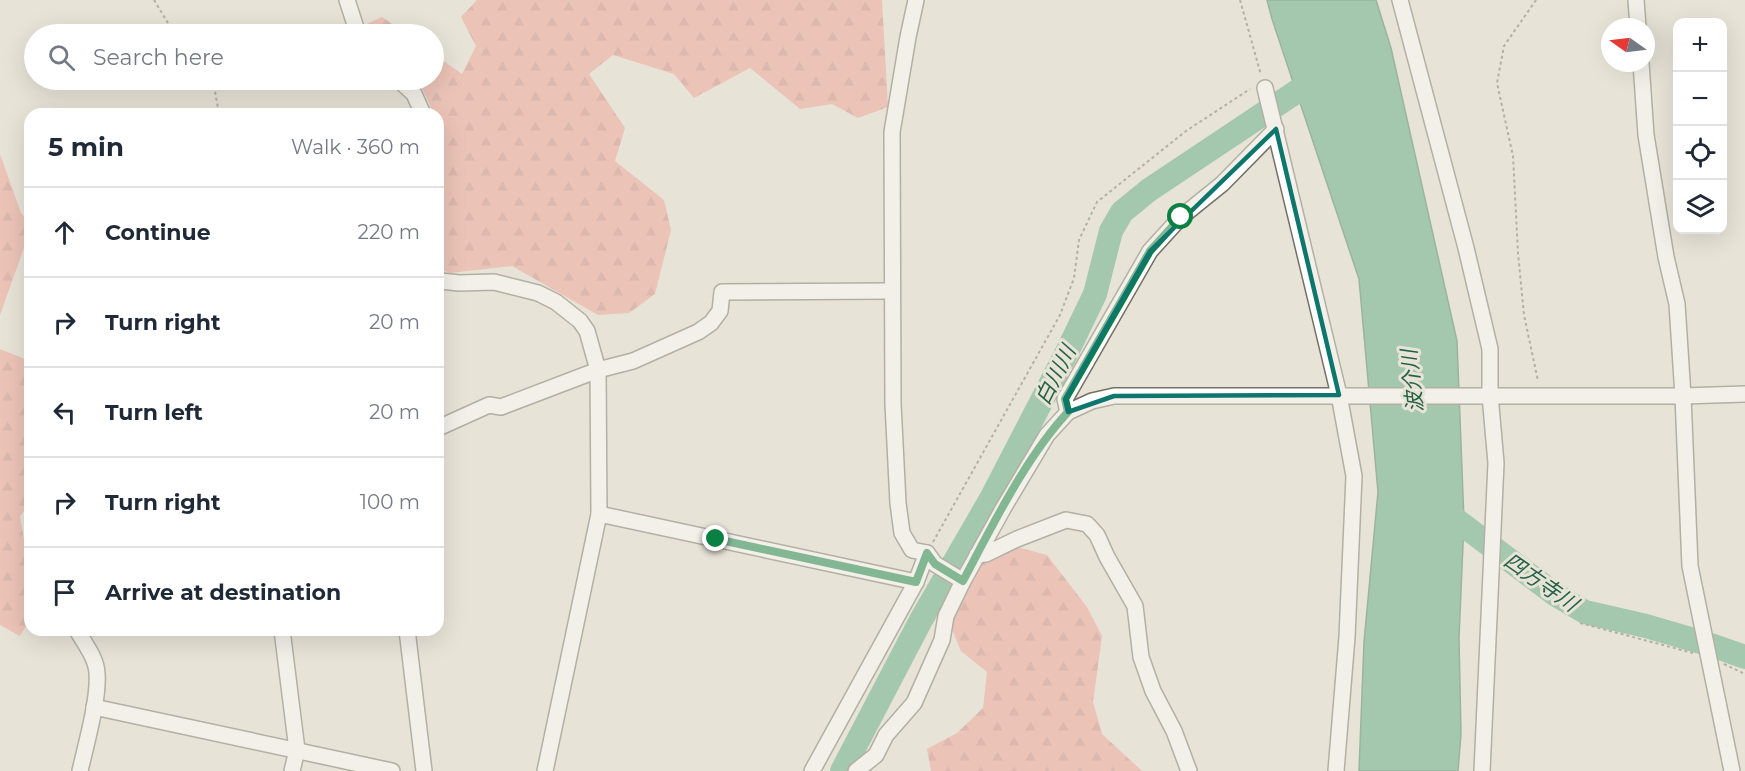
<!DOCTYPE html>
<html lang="en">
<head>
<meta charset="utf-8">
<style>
	:root { --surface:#fff; --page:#f6f6f7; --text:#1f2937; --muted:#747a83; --line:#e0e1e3 }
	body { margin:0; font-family:Montserrat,"Noto Sans JP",sans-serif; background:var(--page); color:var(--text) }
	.controls { position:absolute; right:18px; top:18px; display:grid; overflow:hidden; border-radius:12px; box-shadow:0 6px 24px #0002 }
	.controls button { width:54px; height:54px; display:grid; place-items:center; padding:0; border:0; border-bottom:2px solid var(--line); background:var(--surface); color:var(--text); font:30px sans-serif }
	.compass { position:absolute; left:1601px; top:18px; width:54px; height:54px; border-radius:50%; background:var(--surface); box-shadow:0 6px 24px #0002; rotate:284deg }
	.stop { position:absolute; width:18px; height:18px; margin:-14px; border:4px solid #0b8043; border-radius:50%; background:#fff }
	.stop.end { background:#0b8043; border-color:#fff; box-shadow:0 2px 6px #0008 }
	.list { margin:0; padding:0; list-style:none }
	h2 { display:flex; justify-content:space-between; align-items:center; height:78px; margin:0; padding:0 24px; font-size:26px }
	h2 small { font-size:20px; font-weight:400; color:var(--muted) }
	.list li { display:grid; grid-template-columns:39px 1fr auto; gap:18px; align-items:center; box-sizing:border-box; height:90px; padding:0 24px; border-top:2px solid var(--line) }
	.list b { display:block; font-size:22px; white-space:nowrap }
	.list em { font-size:20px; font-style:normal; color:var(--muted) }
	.icon { flex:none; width:33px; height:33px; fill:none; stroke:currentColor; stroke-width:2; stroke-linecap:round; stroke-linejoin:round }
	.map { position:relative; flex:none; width:1745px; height:771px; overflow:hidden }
	.search { position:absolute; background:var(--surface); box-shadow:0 6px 24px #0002; left:24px; top:24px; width:420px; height:66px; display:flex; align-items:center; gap:15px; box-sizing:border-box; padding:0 21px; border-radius:33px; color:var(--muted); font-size:22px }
	.panel { position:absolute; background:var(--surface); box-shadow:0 6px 24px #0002; left:24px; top:108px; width:420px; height:528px; border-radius:18px }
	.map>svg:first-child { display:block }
	.forest { fill:url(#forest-firs) }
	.water { fill:#53a77d; stroke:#3f795b; stroke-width:1.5 }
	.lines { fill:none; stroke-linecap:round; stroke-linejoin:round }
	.river { stroke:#53a77d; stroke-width:24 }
	.minor-casing { stroke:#737065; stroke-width:18 }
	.path { stroke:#747169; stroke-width:2; stroke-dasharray:3 3; stroke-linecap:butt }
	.minor { stroke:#fff; stroke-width:15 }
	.route { stroke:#0b8043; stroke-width:8 }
	.marked { fill:none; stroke:#0f766e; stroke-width:4.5; stroke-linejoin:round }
	.labels { text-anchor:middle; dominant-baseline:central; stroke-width:6; stroke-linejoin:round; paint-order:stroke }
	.water-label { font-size:21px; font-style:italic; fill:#246245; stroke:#e7e3d7 }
</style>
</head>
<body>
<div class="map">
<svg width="1745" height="771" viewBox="0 0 1745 771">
	<defs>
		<pattern id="forest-firs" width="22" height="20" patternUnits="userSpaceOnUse" patternTransform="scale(1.5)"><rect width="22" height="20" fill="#f19b91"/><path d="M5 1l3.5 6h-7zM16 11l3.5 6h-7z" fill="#ce847c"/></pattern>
	</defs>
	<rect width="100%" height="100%" fill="#e7e3d7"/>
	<g class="forest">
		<polygon points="477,0 882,0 888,107 858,118 832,104 800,109 750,68 694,98 674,74 613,55 589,74 625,128 615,161 664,200 671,230 655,294 629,313 598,315 512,266 450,273 438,268 438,114 434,114 422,88 404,80 434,80 434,54 462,74 476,46 461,17"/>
		<polygon points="382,17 407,34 354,34 352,31"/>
		<polygon points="0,154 21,213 30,222 30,231 0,315"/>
		<polygon points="0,349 30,361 30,504 20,516 30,576 30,619 20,636 0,625"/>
		<polygon points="1013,546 1047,555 1087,607 1102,636 1093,702 1102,734 1142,771 931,771 927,749 957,733 983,708 987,672 961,651 948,620 965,585 983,561"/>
	</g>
	<polygon class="water" points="1267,0 1376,0 1391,48 1457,341 1464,521 1459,638 1461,734 1458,771 1359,771 1364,642 1378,492 1359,279 1272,19"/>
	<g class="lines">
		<g class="river">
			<polyline points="1439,507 1556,595 1585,612 1646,626 1711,645 1745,657"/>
			<polyline points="842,771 921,620 992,497 1068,350 1095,294 1111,231 1122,212 1149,190 1323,74"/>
		</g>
		<defs>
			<g id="minor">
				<polyline points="347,0 358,34"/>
				<polyline points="916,0 908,37 892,132 893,404 898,503 902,533 912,550 927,553 935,564 963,581"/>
				<polyline points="1400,0 1466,248 1490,349 1490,395 1496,463 1482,771"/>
				<polyline points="1636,0 1638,27"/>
				<polyline points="1641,63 1646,135 1666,257 1677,304 1683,396 1690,566 1732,771"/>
				<polyline points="399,80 414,94 423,114"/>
				<polyline points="1265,88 1339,395 1354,476 1347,637 1336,771"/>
				<polyline points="438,278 441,281 459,283 494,282 538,293 556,302 580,321 587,331 598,370 599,514 545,771"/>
				<polyline points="1068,412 1065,399 1150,251 1181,217 1222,184 1276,129"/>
				<polyline points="438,428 489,405 501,407 598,370 633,361 698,332 711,323 720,311 722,292 892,291"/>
				<polyline points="599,514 916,582"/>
				<polyline points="977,555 986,554 1017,539 1066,520 1087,524 1097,535 1107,557 1135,606 1141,657 1153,691 1174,731 1189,771"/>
				<path d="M77,630C84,643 96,657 97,673C99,699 86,744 80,771"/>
				<polyline points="282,630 297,750 292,771"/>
				<polyline points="407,630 424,771"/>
				<polyline points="94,707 392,771"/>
				<polyline points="812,771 916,582 927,553"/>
				<polyline points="856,771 876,755 886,735 914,703 942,640 946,616 963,581 1004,507 1047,435 1068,412 1092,401 1114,396 1683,396 1745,394"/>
			</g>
		</defs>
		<use href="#minor" class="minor-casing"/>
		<g class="path">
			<polyline points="154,0 171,28 177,34"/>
			<polyline points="1240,0 1261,75"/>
			<polyline points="1536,0 1504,46 1497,83 1513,156 1518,253 1524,315 1538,381"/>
			<polyline points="213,80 219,114"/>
			<polyline points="933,542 1060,315 1074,278 1079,240 1097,202 1186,131 1250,89"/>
			<polyline points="1580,623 1693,653"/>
			<polyline points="1724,664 1745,674"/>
		</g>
		<use href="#minor" class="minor"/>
	</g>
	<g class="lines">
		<path class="route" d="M716,539L916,582L927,553L935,564L963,581C992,526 1026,457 1068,412L1065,399L1150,251L1181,217"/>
	</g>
	<path d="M0 0H1745V771H0ZM1276,129L1339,395L1114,396L1068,412L1065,399L1150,251Z" fill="#e7e3d7" fill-opacity=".55" fill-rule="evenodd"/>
	<path class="marked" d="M1276,129L1339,395L1114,396L1068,412L1065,399L1150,251Z"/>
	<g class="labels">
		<g class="water-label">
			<text transform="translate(1055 375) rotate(-63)">白川川</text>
			<text transform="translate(1412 381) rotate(-96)">波介川</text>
			<text transform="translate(1541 582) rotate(35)">四方寺川</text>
		</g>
	</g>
</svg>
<div class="controls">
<button>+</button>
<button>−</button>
<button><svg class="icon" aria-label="locate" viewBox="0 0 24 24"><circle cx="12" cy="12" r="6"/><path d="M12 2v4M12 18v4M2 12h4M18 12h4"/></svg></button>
<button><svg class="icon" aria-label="layers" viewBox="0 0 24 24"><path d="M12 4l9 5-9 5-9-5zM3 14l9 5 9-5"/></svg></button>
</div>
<svg class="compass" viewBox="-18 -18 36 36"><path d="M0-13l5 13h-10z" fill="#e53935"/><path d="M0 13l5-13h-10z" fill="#747a83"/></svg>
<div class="stop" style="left:1181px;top:217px"></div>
<div class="stop end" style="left:716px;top:539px"></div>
<div class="search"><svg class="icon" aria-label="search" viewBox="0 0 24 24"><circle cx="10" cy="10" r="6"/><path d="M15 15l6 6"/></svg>Search here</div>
<section class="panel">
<h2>5 min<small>Walk · 360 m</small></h2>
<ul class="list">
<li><svg class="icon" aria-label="ahead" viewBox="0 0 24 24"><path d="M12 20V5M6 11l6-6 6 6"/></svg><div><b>Continue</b></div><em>220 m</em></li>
<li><svg class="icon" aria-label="right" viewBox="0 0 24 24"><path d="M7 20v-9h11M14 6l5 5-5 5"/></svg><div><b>Turn right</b></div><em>20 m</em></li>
<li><svg class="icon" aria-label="left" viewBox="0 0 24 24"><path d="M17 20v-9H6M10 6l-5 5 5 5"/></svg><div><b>Turn left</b></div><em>20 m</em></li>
<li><svg class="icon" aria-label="right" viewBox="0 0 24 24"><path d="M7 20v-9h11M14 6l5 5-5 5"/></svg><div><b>Turn right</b></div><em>100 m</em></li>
<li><svg class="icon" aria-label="arrive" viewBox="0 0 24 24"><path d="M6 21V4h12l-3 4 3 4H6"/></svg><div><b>Arrive at destination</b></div></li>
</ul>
</section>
</div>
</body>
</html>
